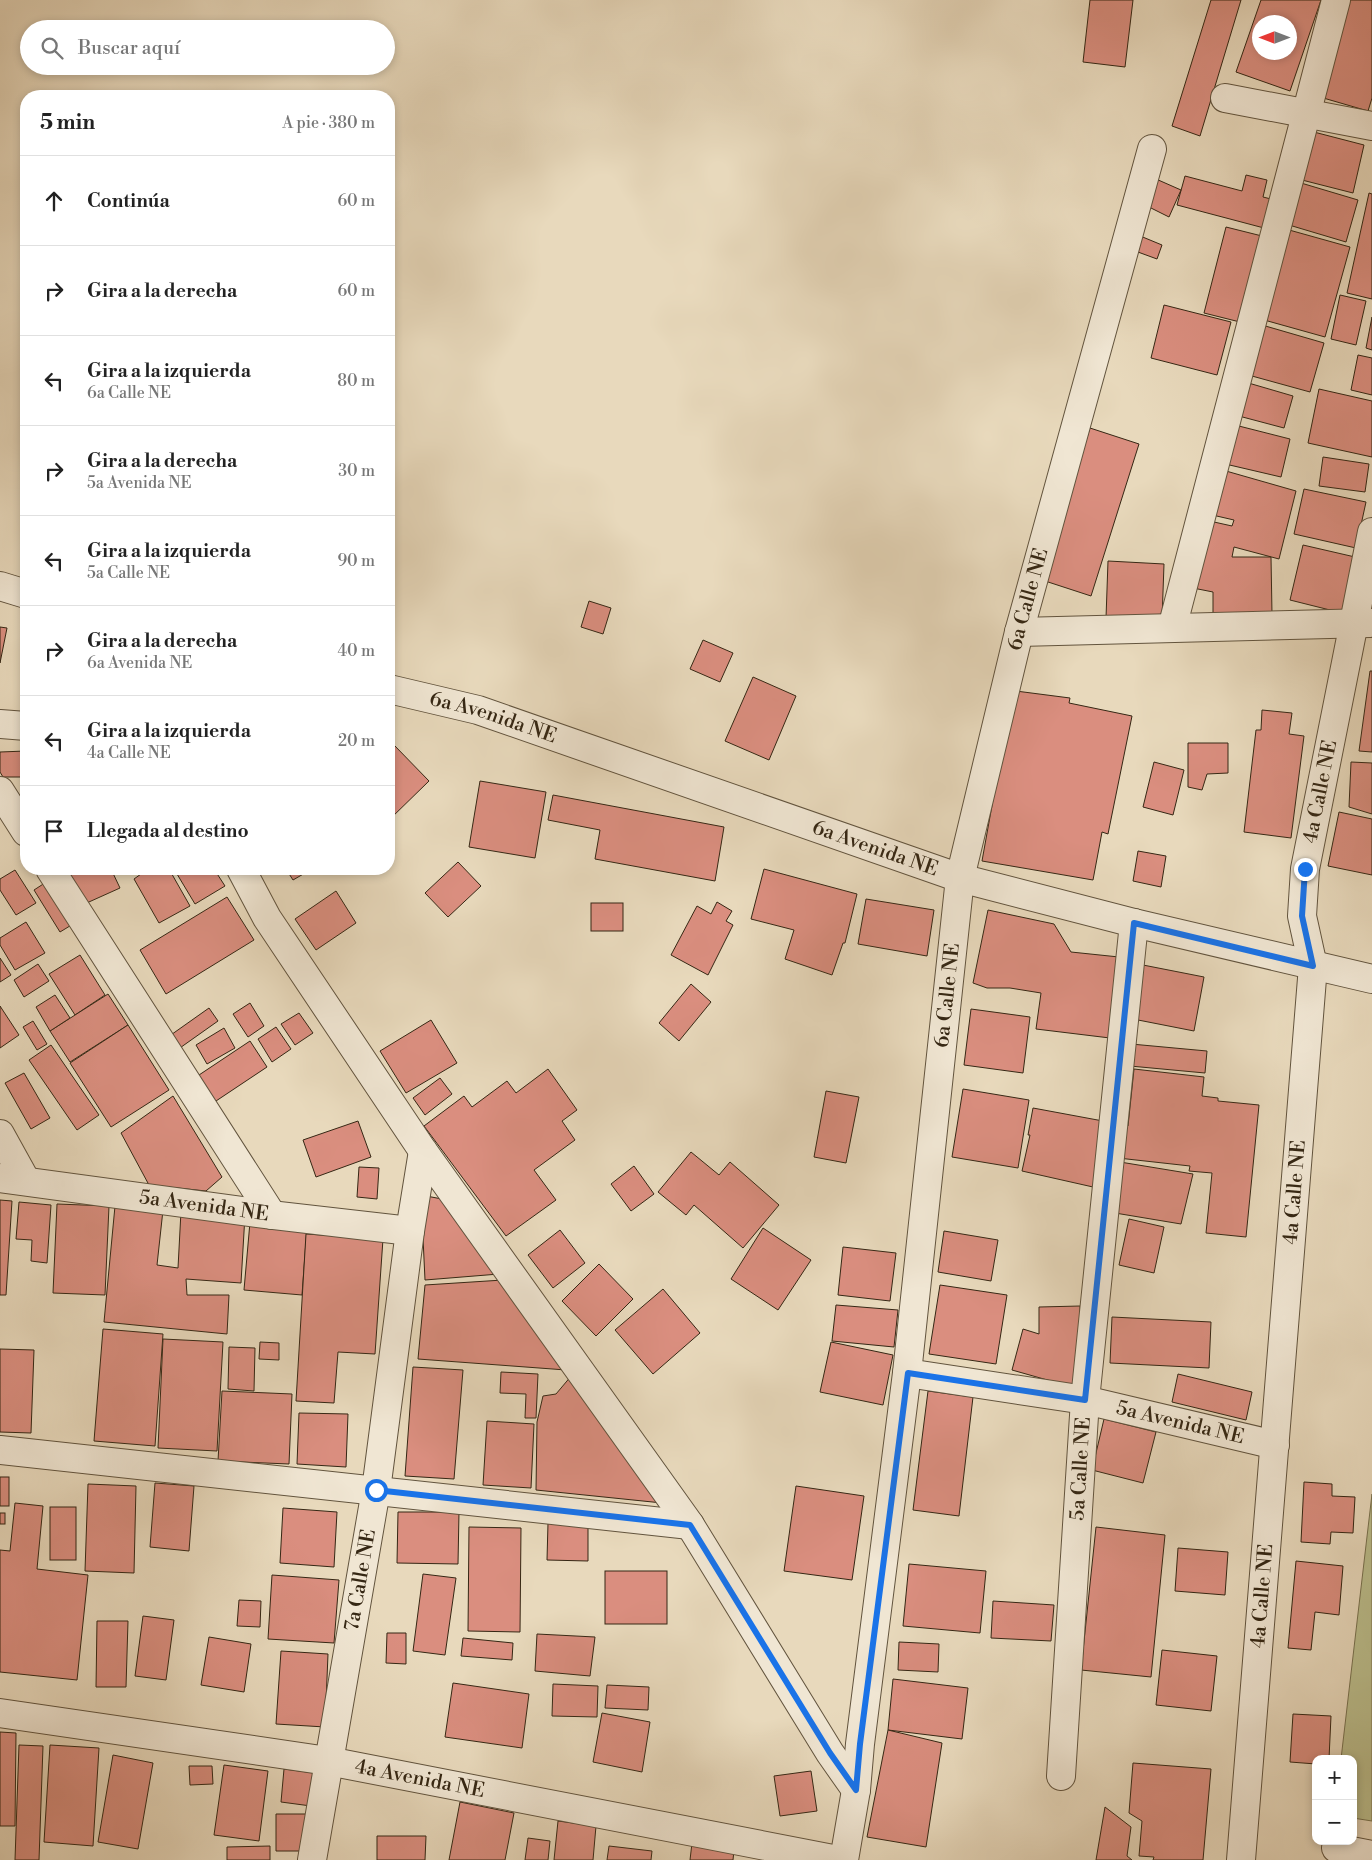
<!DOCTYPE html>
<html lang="es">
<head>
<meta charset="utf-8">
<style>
	:root { --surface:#fff; --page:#f2f2f2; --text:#222; --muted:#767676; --line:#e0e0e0 }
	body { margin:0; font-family:"Libre Bodoni",serif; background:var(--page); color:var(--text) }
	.controls { position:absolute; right:15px; bottom:15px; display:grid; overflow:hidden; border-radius:10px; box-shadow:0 2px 8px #0003 }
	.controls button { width:45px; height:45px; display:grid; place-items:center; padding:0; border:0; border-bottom:1px solid var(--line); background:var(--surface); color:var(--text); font:25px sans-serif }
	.compass { position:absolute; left:1252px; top:15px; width:45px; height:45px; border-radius:50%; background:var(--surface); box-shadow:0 2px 8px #0003; rotate:270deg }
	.stop { position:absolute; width:15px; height:15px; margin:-11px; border:4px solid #1a73e8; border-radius:50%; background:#fff }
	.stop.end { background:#1a73e8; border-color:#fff; box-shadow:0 1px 5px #0008 }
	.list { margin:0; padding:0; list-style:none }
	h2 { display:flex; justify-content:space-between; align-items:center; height:65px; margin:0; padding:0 20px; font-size:21px }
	h2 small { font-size:16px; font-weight:400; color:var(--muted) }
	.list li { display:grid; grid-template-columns:32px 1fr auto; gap:15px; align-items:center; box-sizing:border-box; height:90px; padding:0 20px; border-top:1px solid var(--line) }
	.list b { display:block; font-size:19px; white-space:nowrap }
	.list p { margin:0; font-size:16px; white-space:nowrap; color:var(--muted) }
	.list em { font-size:16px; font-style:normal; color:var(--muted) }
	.icon { flex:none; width:28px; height:28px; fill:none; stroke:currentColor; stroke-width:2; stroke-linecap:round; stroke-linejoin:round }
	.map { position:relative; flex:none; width:1372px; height:1860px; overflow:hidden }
	.search { position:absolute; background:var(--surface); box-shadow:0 2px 8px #0003; left:20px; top:20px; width:375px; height:55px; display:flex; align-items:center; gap:12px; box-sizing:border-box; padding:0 18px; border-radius:28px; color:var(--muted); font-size:19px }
	.panel { position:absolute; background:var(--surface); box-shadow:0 2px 8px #0003; left:20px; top:90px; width:375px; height:785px; border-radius:20px }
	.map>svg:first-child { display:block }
	.green { fill:#bbbe8d; stroke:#787250 }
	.building { fill:#da8e7f; stroke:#352714; fill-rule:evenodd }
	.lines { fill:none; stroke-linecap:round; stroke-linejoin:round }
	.minor-casing { stroke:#62543e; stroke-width:30 }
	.minor { stroke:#f0e6d3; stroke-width:28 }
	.route { stroke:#1a73e8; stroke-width:6 }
	.labels { text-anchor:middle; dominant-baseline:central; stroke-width:5; stroke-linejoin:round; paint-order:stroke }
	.street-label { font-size:20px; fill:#352714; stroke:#f0e6d3 }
</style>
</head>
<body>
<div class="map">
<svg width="1372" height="1860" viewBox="0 0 1372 1860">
	<rect width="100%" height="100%" fill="#e8d9bc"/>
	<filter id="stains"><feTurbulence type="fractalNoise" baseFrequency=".004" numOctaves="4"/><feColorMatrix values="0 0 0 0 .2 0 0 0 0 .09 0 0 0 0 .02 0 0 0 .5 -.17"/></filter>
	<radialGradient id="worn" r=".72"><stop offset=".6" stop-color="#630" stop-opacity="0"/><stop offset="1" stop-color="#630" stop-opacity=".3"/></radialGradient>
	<polygon class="green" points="1372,1494 1372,1821 1353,1818 1353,1759 1341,1759"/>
	<g class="building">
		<polygon points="1090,0 1133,0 1125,67 1083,62"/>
		<polygon points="1211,0 1241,0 1200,136 1172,126"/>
		<path d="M1261,0H1321L1290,91L1236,72ZM1260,22H1290V52H1260Z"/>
		<polygon points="1341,0 1372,0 1372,98 1368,111 1313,95"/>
		<polygon points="1310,131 1364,145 1353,193 1298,179"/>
		<polygon points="1246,175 1267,180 1263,197 1271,199 1264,228 1177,205 1185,176 1242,191"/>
		<polygon points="1156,179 1181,190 1169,217 1145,205"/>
		<polygon points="1301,183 1358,200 1346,242 1289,225"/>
		<polygon points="1369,193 1372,194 1372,299 1347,293"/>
		<polygon points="1226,227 1266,237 1244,323 1204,313"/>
		<polygon points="1282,228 1350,247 1325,337 1257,318"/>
		<polygon points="1133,233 1162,245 1157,259 1127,248"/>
		<polygon points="1340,295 1366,301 1356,345 1331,339"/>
		<polygon points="1164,305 1231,322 1217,375 1151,358"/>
		<polygon points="1372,317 1372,350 1366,348"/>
		<polygon points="1255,323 1324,343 1310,392 1241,373"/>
		<polygon points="1358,355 1372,358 1372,395 1351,390"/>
		<polygon points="1245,382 1293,396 1284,428 1235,415"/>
		<polygon points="1319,389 1372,401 1372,457 1308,443"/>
		<polygon points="1231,424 1290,439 1281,477 1221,463"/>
		<polygon points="1090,428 1139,444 1091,596 1042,580"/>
		<polygon points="1323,457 1369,464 1365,492 1319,486"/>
		<polygon points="1219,469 1296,491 1279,559 1234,547 1232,557 1271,557 1272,614 1213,615 1213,592 1193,588 1205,520 1232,526 1234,520 1208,514"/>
		<polygon points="1304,489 1366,502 1356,548 1294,534"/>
		<polygon points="1303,545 1355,557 1342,613 1290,600"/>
		<polygon points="1108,561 1164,564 1162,620 1106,618"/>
		<polygon points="589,601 611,608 603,634 581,627"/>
		<polygon points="0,627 7,628 0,663"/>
		<polygon points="703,640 733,653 720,682 690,669"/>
		<polygon points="1370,671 1372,671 1372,752 1359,751"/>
		<polygon points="753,677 796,696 769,760 725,741"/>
		<polygon points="1008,690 1070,698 1069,703 1132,716 1108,834 1102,832 1093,880 982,861 998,772"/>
		<polygon points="1262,710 1292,713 1289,734 1304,736 1291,838 1244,832 1256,730 1261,730"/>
		<polygon points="1188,743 1228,743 1228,773 1207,774 1202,790 1188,787"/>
		<polygon points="394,745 429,781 389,820 389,749"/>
		<polygon points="26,751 26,777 3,777 0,772 0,752"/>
		<polygon points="1154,762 1184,770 1173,815 1143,807"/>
		<polygon points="1351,762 1372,763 1372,814 1349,807"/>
		<polygon points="480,781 546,792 535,858 469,847"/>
		<polygon points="553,795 724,827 715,881 595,859 600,830 548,820"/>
		<polygon points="1339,812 1372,819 1372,875 1328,866"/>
		<polygon points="1138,851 1166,856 1161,887 1133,881"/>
		<polygon points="458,862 481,886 448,917 425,893"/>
		<polygon points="64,869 111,869 120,888 80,906"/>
		<polygon points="148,869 169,869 190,906 159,923 134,879"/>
		<polygon points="174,869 214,869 225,886 195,904"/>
		<polygon points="286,869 312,869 293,880"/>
		<polygon points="764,869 857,894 845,943 843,943 832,975 785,959 794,930 751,919"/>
		<polygon points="15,870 36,903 16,915 0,890 0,879"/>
		<polygon points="51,879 78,921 60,932 34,890"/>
		<polygon points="336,891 356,923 316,950 295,919"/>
		<polygon points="227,897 254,940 166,994 140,950"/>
		<polygon points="866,899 934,910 927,956 858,944"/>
		<polygon points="717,902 732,911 726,921 733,925 708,975 671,955 697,906 711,914"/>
		<rect x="591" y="903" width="32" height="28"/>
		<polygon points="988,910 1054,924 1071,952 1119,957 1110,1038 1036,1029 1041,993 1010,988 987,988 973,983"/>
		<polygon points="26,922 45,953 15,970 0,945 0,938"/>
		<polygon points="80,955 105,995 75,1015 49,974"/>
		<polygon points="0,958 11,975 0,982"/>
		<polygon points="38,964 49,981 24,997 14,980"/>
		<polygon points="1143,965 1204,977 1194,1031 1133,1019"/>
		<polygon points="691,984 711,1002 679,1041 659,1023"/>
		<polygon points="108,994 128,1025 70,1062 50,1031"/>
		<polygon points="55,995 70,1018 50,1031 36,1007"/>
		<polygon points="250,1003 264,1026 248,1037 233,1014"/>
		<polygon points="0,1006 19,1035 0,1048"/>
		<polygon points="209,1008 218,1021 177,1050 168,1037"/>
		<polygon points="971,1009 1030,1017 1023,1073 964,1065"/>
		<polygon points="299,1013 313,1033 295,1045 281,1024"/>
		<polygon points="431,1020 457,1063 406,1093 380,1051"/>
		<polygon points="33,1021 47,1044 37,1050 23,1027"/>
		<polygon points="128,1025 169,1090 111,1127 70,1063"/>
		<polygon points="276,1027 291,1049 272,1062 258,1039"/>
		<polygon points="224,1028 235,1048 207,1064 196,1045"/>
		<polygon points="250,1041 267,1067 213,1103 196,1077"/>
		<polygon points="1131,1044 1207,1051 1205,1073 1130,1066"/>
		<polygon points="51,1045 99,1115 77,1130 29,1060"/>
		<polygon points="548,1069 577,1110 562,1121 575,1140 534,1170 556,1200 506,1236 424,1126 464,1096 472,1107 507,1081 516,1093"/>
		<polygon points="1134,1069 1204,1077 1202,1096 1218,1098 1218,1101 1259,1105 1246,1237 1206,1233 1212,1173 1189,1171 1190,1166 1118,1158 1120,1125 1128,1126"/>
		<polygon points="24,1073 50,1118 31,1129 5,1083"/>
		<polygon points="440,1078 452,1094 425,1115 413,1098"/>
		<polygon points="963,1089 1029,1100 1018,1168 952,1157"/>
		<polygon points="826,1091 859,1097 846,1163 814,1157"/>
		<polygon points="173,1096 222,1177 206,1191 149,1185 121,1133"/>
		<polygon points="1033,1108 1103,1121 1101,1150 1093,1187 1022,1171 1030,1135 1028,1135"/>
		<polygon points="358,1121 371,1157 316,1177 303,1140"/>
		<polygon points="691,1152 719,1175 730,1162 779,1205 743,1248 694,1205 686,1215 658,1192"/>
		<polygon points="1120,1162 1193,1174 1181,1224 1115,1213"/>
		<polygon points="634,1166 654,1194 631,1211 611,1184"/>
		<polygon points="359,1167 379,1168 377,1199 357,1197"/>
		<polygon points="421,1195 442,1199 499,1274 425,1280"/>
		<polygon points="0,1200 12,1201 6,1295 0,1295"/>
		<polygon points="19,1202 51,1205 47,1263 31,1261 32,1240 16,1239"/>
		<polygon points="57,1204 109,1206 105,1295 53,1293"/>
		<polygon points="115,1206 163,1210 157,1265 178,1268 181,1211 245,1215 241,1283 186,1279 187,1295 229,1295 227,1334 104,1322"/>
		<polygon points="1129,1219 1164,1227 1154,1273 1119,1265"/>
		<polygon points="250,1222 307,1227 302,1295 244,1290"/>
		<polygon points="763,1228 811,1260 778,1310 731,1279"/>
		<polygon points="560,1230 585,1263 553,1288 528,1255"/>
		<polygon points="944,1231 998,1240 991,1281 938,1272"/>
		<polygon points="306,1234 383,1239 375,1354 338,1352 334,1403 296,1401"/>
		<polygon points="843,1247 896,1253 890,1301 838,1295"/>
		<polygon points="599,1264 633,1299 596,1336 562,1301"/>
		<polygon points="503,1280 566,1370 418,1359 425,1285"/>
		<polygon points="940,1285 1007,1295 996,1364 929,1354"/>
		<polygon points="663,1289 700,1333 653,1374 615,1330"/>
		<polygon points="836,1305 898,1310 894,1347 832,1341"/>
		<polygon points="1080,1306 1081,1345 1083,1346 1072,1387 1012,1370 1023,1329 1039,1334 1039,1307"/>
		<polygon points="1112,1317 1211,1322 1209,1368 1110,1363"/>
		<polygon points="103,1329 163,1334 155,1446 94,1441"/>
		<polygon points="163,1339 223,1342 217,1451 158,1448"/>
		<polygon points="260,1342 279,1343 279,1360 259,1359"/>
		<polygon points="831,1342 893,1355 883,1405 820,1392"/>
		<polygon points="229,1347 255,1348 254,1391 228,1389"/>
		<polygon points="0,1349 34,1350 31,1433 0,1432"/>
		<polygon points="413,1367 463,1370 454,1479 405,1476"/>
		<polygon points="501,1372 538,1374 536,1418 525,1418 526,1394 500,1393"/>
		<polygon points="1178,1374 1252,1392 1246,1420 1172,1402"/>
		<polygon points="572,1375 672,1504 536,1490 537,1422 543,1396 556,1394"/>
		<polygon points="222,1391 292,1394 289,1464 218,1461"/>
		<polygon points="928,1391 973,1397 959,1516 913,1510"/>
		<polygon points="299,1413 348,1414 346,1467 297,1464"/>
		<polygon points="1104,1419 1156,1432 1143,1483 1092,1470"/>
		<polygon points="487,1421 534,1424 531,1488 483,1485"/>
		<rect x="0" y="1477" width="9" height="29"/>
		<polygon points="1304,1482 1332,1484 1332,1496 1355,1497 1353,1533 1331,1532 1330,1544 1301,1542"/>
		<polygon points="155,1483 194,1486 189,1551 150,1547"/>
		<polygon points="88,1484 136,1486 134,1573 85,1571"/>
		<polygon points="796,1486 864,1496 852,1580 784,1571"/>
		<polygon points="15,1503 43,1506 37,1569 88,1575 77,1680 0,1672 0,1550 10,1551"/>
		<rect x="50" y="1507" width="26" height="53"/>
		<polygon points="283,1508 337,1512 334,1567 280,1563"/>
		<polygon points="398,1512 459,1512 458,1564 397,1563"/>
		<rect x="0" y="1513" width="5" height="11"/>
		<polygon points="548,1523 588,1525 588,1561 547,1560"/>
		<polygon points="469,1527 521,1528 520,1632 468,1631"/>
		<polygon points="1096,1527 1165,1535 1151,1677 1081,1670"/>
		<polygon points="1178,1548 1228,1552 1225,1595 1175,1591"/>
		<polygon points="1296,1561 1343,1566 1339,1615 1315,1612 1311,1650 1288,1648"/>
		<polygon points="909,1564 986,1571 980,1633 903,1626"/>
		<rect x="605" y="1571" width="62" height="53"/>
		<polygon points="423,1574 456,1578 445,1655 413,1651"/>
		<polygon points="272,1575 339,1580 334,1643 268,1639"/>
		<polygon points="239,1600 261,1601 260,1627 237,1626"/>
		<polygon points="993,1601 1054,1605 1051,1641 991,1638"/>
		<polygon points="143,1616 174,1620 166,1680 135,1676"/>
		<polygon points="97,1621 128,1621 126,1687 96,1687"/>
		<polygon points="387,1633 406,1633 406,1664 386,1663"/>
		<polygon points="537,1634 595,1637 590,1676 535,1671"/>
		<polygon points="209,1637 251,1644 244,1692 201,1685"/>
		<polygon points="463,1638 513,1643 512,1660 461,1656"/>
		<polygon points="899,1642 939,1644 938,1672 898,1670"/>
		<polygon points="1162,1650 1217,1656 1211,1711 1156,1705"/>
		<polygon points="281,1651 328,1654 325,1727 276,1724"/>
		<polygon points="893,1679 968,1688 962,1739 888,1730"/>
		<polygon points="453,1683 529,1694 522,1748 445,1737"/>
		<polygon points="553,1684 598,1686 597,1717 552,1716"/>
		<polygon points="607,1685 649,1687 648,1710 605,1708"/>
		<polygon points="602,1713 650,1722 642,1772 593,1762"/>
		<polygon points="1293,1714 1331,1716 1329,1759 1316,1759 1316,1764 1290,1762"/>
		<polygon points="888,1730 942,1743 926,1847 867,1837"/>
		<polygon points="0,1732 16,1733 15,1826 0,1826"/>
		<polygon points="19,1745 43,1746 39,1860 15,1860"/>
		<polygon points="50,1745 99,1748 93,1846 44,1842"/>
		<polygon points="113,1755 153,1763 138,1849 98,1842"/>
		<polygon points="1133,1763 1211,1769 1203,1860 1153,1860 1154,1857 1139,1856 1142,1821 1129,1813"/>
		<polygon points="224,1765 268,1771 259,1841 214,1835"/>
		<polygon points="189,1766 212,1766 213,1784 190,1785"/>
		<polygon points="284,1769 315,1773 311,1806 281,1802"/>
		<polygon points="811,1771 817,1811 780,1816 774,1776"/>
		<polygon points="460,1802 514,1813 505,1860 449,1860"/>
		<polygon points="1105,1807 1131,1827 1127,1856 1132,1860 1096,1860"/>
		<polygon points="276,1814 306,1814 307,1851 276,1851"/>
		<polygon points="558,1821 596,1826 593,1860 554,1860"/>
		<polygon points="377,1836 426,1836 425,1860 377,1860"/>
		<polygon points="528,1838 550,1841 548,1860 525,1860"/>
		<polygon points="692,1843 734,1850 733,1860 690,1860"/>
		<polygon points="270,1846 270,1860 227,1860 227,1847"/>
		<polygon points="609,1846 652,1851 651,1860 607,1860"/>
	</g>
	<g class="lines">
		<defs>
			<g id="minor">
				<polyline points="1225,98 1372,126"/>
				<polyline points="0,586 26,594"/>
				<polyline points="1172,628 1336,0"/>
				<polyline points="1019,632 1370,623"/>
				<path id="s1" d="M389,689L478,710L960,878L1134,923L1372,979"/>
				<polyline points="0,724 26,726"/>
				<polyline points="0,791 26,832"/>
				<polyline points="50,869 272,1215"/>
				<polyline points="241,869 267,918 423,1151 690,1525 830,1753 856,1790"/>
				<polyline points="0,1134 26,1181"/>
				<path id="s2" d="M0,1178L272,1215L410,1231"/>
				<path id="s3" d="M907,1373L1085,1400L1275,1445"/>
				<polyline points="0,1450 690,1525"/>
				<path id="s4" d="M0,1713L328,1761L838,1860"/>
				<path id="s5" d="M1061,1776L1085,1400L1134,923"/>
				<polyline points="1336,1848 1372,1855"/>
				<path id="s6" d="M312,1860L376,1490L410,1231L423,1151"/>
				<path id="s7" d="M844,1860L856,1790L860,1744L907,1373L960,878L1019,632L1152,149"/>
				<path id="s8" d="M1241,1860L1313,966L1302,916L1305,869L1372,532"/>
			</g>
		</defs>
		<use href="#minor" class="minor-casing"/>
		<use href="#minor" class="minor"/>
	</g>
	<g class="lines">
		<polyline class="route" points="376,1490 690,1525 830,1753 856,1790 860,1744 908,1373 1085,1400 1134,923 1313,966 1302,916 1305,869"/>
	</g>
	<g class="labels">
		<g class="street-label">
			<text stroke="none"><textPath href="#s7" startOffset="1276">6a Calle NE</textPath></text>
			<text stroke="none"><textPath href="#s1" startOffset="108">6a Avenida NE</textPath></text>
			<text stroke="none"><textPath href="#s8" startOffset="1074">4a Calle NE</textPath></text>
			<text stroke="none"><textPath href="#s1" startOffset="512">6a Avenida NE</textPath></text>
			<text stroke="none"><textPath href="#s7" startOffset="871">6a Calle NE</textPath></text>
			<text stroke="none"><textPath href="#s8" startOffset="670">4a Calle NE</textPath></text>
			<text stroke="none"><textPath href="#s2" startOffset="206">5a Avenida NE</textPath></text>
			<text stroke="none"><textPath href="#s3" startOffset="278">5a Avenida NE</textPath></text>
			<text stroke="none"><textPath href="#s5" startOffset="308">5a Calle NE</textPath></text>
			<text stroke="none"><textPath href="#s6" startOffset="284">7a Calle NE</textPath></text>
			<text stroke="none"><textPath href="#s8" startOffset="265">4a Calle NE</textPath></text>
			<text stroke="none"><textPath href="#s4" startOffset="425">4a Avenida NE</textPath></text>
		</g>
	</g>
	<rect width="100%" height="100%" filter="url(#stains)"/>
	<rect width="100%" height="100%" fill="url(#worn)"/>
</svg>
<div class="controls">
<button>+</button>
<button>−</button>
</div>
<svg class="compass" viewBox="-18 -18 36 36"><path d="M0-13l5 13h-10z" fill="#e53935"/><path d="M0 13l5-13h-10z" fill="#767676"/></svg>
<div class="stop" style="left:376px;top:1490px"></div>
<div class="stop end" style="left:1305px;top:869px"></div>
<div class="search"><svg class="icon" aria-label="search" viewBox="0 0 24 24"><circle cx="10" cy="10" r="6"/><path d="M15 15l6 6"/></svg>Buscar aquí</div>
<section class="panel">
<h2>5 min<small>A pie · 380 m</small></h2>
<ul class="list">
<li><svg class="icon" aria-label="ahead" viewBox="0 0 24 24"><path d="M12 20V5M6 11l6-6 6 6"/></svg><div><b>Continúa</b></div><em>60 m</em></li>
<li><svg class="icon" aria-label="right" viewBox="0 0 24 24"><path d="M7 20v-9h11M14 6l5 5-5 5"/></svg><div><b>Gira a la derecha</b></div><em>60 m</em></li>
<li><svg class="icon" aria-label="left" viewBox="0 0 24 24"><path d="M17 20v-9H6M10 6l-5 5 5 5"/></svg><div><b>Gira a la izquierda</b><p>6a Calle NE</p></div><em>80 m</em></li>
<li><svg class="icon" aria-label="right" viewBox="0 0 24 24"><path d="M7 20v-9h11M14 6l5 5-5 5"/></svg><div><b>Gira a la derecha</b><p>5a Avenida NE</p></div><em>30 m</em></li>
<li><svg class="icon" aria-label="left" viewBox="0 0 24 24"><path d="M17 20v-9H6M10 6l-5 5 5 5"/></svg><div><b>Gira a la izquierda</b><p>5a Calle NE</p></div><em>90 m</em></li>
<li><svg class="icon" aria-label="right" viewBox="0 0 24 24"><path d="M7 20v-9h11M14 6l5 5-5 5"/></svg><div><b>Gira a la derecha</b><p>6a Avenida NE</p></div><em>40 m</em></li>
<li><svg class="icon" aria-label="left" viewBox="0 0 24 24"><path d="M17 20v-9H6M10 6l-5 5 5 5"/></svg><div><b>Gira a la izquierda</b><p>4a Calle NE</p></div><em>20 m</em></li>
<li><svg class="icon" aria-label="arrive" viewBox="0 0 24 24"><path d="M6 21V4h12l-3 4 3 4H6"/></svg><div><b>Llegada al destino</b></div></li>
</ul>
</section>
</div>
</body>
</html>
